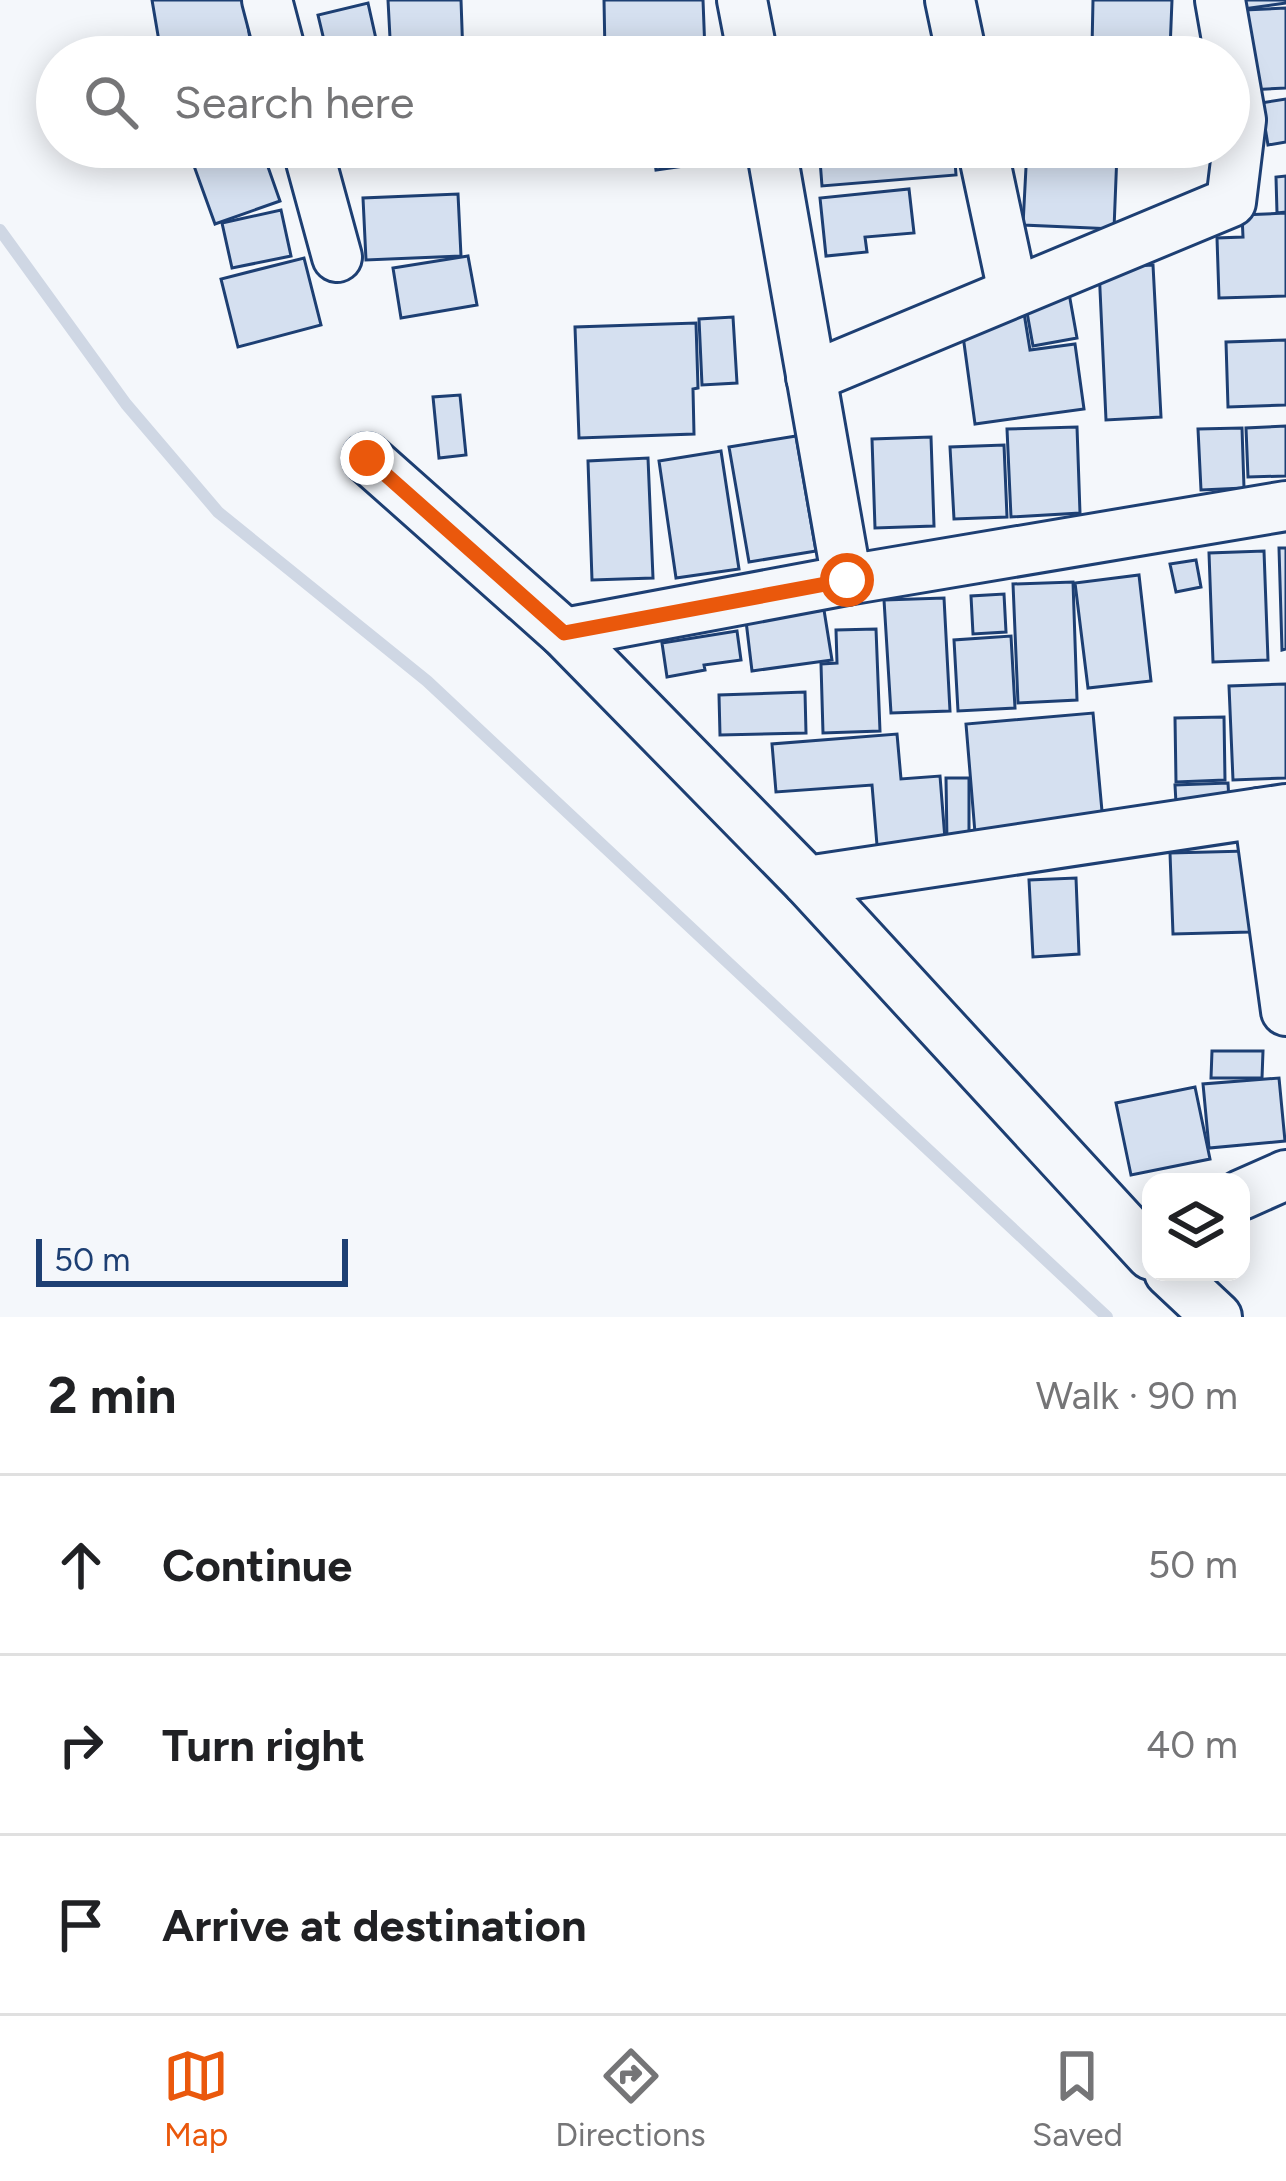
<!DOCTYPE html>
<html lang="en">
<head>
<meta charset="utf-8">
<style>
	:root { --surface:#fff; --page:#f2f2f2; --text:#202124; --muted:#757577; --line:#e0e0e0; --accent:#ea580c }
	body { margin:0; font-family:Figtree,sans-serif; background:var(--page); color:var(--text) }
	.controls { position:absolute; right:36px; bottom:36px; display:grid; overflow:hidden; border-radius:24px; box-shadow:0 6px 30px #0003 }
	.controls button { width:108px; height:108px; display:grid; place-items:center; padding:0; border:0; border-bottom:3px solid var(--line); background:var(--surface); color:var(--text); font:60px sans-serif }
	.scale { position:absolute; left:36px; bottom:30px; width:312px; box-sizing:border-box; padding-left:12px; border:6px solid #1d3f73; border-top:0; font-size:33px; line-height:42px; white-space:nowrap; color:#1d3f73; -webkit-text-stroke:9px #f4f7fb; paint-order:stroke }
	.stop { position:absolute; width:36px; height:36px; margin:-27px; border:9px solid #ea580c; border-radius:50%; background:#fff }
	.stop.end { background:#ea580c; border-color:#fff; box-shadow:0 3px 12px #0008 }
	.list { margin:0; padding:0; list-style:none }
	h2 { display:flex; justify-content:space-between; align-items:center; height:156px; margin:0; padding:0 48px; font-size:51px }
	h2 small { font-size:39px; font-weight:400; color:var(--muted) }
	.list li { display:grid; grid-template-columns:78px 1fr auto; gap:36px; align-items:center; box-sizing:border-box; height:180px; padding:0 48px; border-top:3px solid var(--line) }
	.list b { display:block; font-size:45px; white-space:nowrap }
	.list em { font-size:39px; font-style:normal; color:var(--muted) }
	.icon { flex:none; width:66px; height:66px; fill:none; stroke:currentColor; stroke-width:2; stroke-linecap:round; stroke-linejoin:round }
	.map { position:relative; flex:none; width:1286px; height:1317px; overflow:hidden }
	.search { position:absolute; background:var(--surface); box-shadow:0 6px 30px #0003; left:36px; right:36px; top:36px; height:132px; display:flex; align-items:center; gap:30px; box-sizing:border-box; padding:0 42px; border-radius:66px; color:var(--muted); font-size:45px }
	.sheet { height:696px; background:var(--surface) }
	nav { display:flex; justify-content:space-around; align-items:center; box-sizing:border-box; height:168px; border-top:3px solid var(--line); background:var(--surface); font-size:33px; color:var(--muted) }
	nav a { display:grid; justify-items:center; gap:6px }
	nav .on { color:var(--accent) }
	.map>svg:first-child { display:block }
	.lines { fill:none; stroke-linecap:round; stroke-linejoin:round }
	.stream { stroke:#cfd7e4; stroke-width:12 }
	.building { fill:#d5e0f0; stroke:#1d3f73; stroke-width:3 }
	.minor-casing { stroke:#1d3f73; stroke-width:54 }
	.minor { stroke:#f4f7fb; stroke-width:48 }
	.route { stroke:#ea580c; stroke-width:15 }
</style>
</head>
<body>
<div class="map">
<svg width="1286" height="1317" viewBox="0 0 1286 1317">
	<rect width="100%" height="100%" fill="#f4f7fb"/>
	<g class="lines">
		<polyline class="stream" points="0,230 126,404 218,512 427,681 1107,1317"/>
	</g>
	<g class="building">
		<polygon points="152,0 244,0 250,39 161,53"/>
		<polygon points="388,0 461,0 463,57 391,57"/>
		<polygon points="604,0 703,0 705,52 605,54"/>
		<polygon points="1093,0 1172,0 1170,50 1092,48"/>
		<polygon points="1234,0 1286,0 1286,3 1236,10"/>
		<polygon points="368,3 380,57 328,57 318,15"/>
		<polygon points="1286,8 1286,88 1249,90 1244,10"/>
		<polygon points="878,48 880,57 845,57"/>
		<polygon points="1286,99 1286,142 1268,145 1261,103"/>
		<polygon points="247,147 261,147 280,201 215,224 194,166"/>
		<polygon points="653,147 732,147 733,159 656,170"/>
		<polygon points="819,147 954,147 956,175 822,186"/>
		<polygon points="1027,148 1117,153 1114,229 1023,225"/>
		<polygon points="1286,176 1286,212 1277,213 1276,177"/>
		<polygon points="909,189 914,233 865,237 867,252 826,256 820,198"/>
		<polygon points="458,194 461,256 366,260 363,198"/>
		<polygon points="281,210 291,256 232,268 222,223"/>
		<polygon points="1286,213 1286,296 1219,298 1217,238 1243,237 1242,215"/>
		<polygon points="468,256 477,305 401,318 393,268"/>
		<polygon points="304,258 321,325 238,347 221,279"/>
		<polygon points="1153,265 1161,417 1106,420 1099,268"/>
		<polygon points="1067,282 1077,338 1033,346 1023,290"/>
		<polygon points="1024,313 1030,350 1075,344 1084,409 975,424 961,321"/>
		<polygon points="733,317 737,383 702,385 699,319"/>
		<polygon points="696,323 698,388 693,389 694,434 579,438 575,327"/>
		<polygon points="1286,340 1286,405 1228,407 1226,342"/>
		<polygon points="460,395 466,455 439,458 433,397"/>
		<polygon points="1286,426 1286,476 1248,477 1246,428"/>
		<polygon points="1077,427 1080,513 1011,517 1007,429"/>
		<polygon points="1242,428 1244,488 1201,490 1198,429"/>
		<polygon points="796,436 816,551 749,562 729,447"/>
		<polygon points="931,437 934,526 875,528 872,439"/>
		<polygon points="1004,445 1007,517 954,519 950,447"/>
		<polygon points="721,451 739,569 676,578 659,461"/>
		<polygon points="648,458 653,578 592,580 588,461"/>
		<polygon points="1279,548 1286,548 1286,649 1282,650"/>
		<polygon points="1264,551 1268,660 1213,662 1209,553"/>
		<polygon points="1196,560 1201,587 1176,592 1170,564"/>
		<polygon points="1139,575 1151,681 1088,688 1075,583"/>
		<polygon points="1073,582 1077,700 1018,703 1013,584"/>
		<polygon points="1004,594 1006,632 973,634 971,596"/>
		<polygon points="944,598 950,711 891,713 884,600"/>
		<polygon points="824,610 832,660 752,671 746,621"/>
		<polygon points="876,629 880,731 823,733 821,664 837,663 836,630"/>
		<polygon points="737,631 741,660 704,665 705,670 667,677 662,643"/>
		<polygon points="1011,636 1015,708 958,711 954,640"/>
		<polygon points="1286,684 1286,778 1233,780 1229,686"/>
		<polygon points="805,692 806,733 720,735 719,695"/>
		<polygon points="1093,713 1103,822 975,833 966,724"/>
		<polygon points="1224,717 1225,780 1176,782 1175,718"/>
		<polygon points="897,734 901,779 940,776 946,852 878,857 872,785 776,792 772,744"/>
		<polygon points="946,778 969,778 969,841 947,842"/>
		<polygon points="1228,783 1229,801 1176,803 1175,785"/>
		<polygon points="1247,851 1250,932 1173,934 1170,853"/>
		<polygon points="1076,878 1079,954 1033,957 1029,880"/>
		<polygon points="1212,1051 1263,1051 1262,1078 1211,1078"/>
		<polygon points="1279,1078 1285,1141 1209,1148 1203,1084"/>
		<polygon points="1195,1087 1210,1159 1131,1175 1116,1103"/>
	</g>
	<g class="lines">
		<defs>
			<g id="minor">
				<polyline points="267,0 282,57"/>
				<polyline points="742,0 753,57"/>
				<polyline points="950,0 962,57"/>
				<polyline points="307,147 337,257"/>
				<polyline points="771,147 847,580 1286,506"/>
				<polyline points="982,147 1013,292"/>
				<polyline points="811,377 1231,202 1241,120 1220,0"/>
				<polyline points="367,458 564,633 807,881 1286,809"/>
				<polyline points="564,633 847,580"/>
				<polyline points="1259,813 1286,1011"/>
				<polyline points="807,881 1151,1255"/>
				<polyline points="1241,1195 1286,1175"/>
				<polyline points="1169,1272 1217,1317"/>
			</g>
		</defs>
		<use href="#minor" class="minor-casing"/>
		<use href="#minor" class="minor"/>
	</g>
	<g class="lines">
		<polyline class="route" points="367,458 564,633 847,580"/>
	</g>
</svg>
<div class="controls">
<button><svg class="icon" aria-label="layers" viewBox="0 0 24 24"><path d="M12 4l9 5-9 5-9-5zM3 14l9 5 9-5"/></svg></button>
</div>
<div class="scale">50 m</div>
<div class="stop" style="left:847px;top:580px"></div>
<div class="stop end" style="left:367px;top:458px"></div>
<div class="search"><svg class="icon" aria-label="search" viewBox="0 0 24 24"><circle cx="10" cy="10" r="6"/><path d="M15 15l6 6"/></svg>Search here</div>
</div>
<section class="sheet">
<h2>2 min<small>Walk · 90 m</small></h2>
<ul class="list">
<li><svg class="icon" aria-label="ahead" viewBox="0 0 24 24"><path d="M12 20V5M6 11l6-6 6 6"/></svg><div><b>Continue</b></div><em>50 m</em></li>
<li><svg class="icon" aria-label="right" viewBox="0 0 24 24"><path d="M7 20v-9h11M14 6l5 5-5 5"/></svg><div><b>Turn right</b></div><em>40 m</em></li>
<li><svg class="icon" aria-label="arrive" viewBox="0 0 24 24"><path d="M6 21V4h12l-3 4 3 4H6"/></svg><div><b>Arrive at destination</b></div></li>
</ul>
</section>
<nav>
<a class="on"><svg class="icon" aria-label="map" viewBox="0 0 24 24"><path d="M3 6l6-2 6 2 6-2v14l-6 2-6-2-6 2zM9 4v14M15 6v14"/></svg>Map</a>
<a><svg class="icon" aria-label="directions" viewBox="0 0 24 24"><path d="M12 3l9 9-9 9-9-9zM9 14v-3h6M13 9l2 2-2 2"/></svg>Directions</a>
<a><svg class="icon" aria-label="saved" viewBox="0 0 24 24"><path d="M7 4h10v16l-5-4-5 4z"/></svg>Saved</a>
</nav>
</body>
</html>
